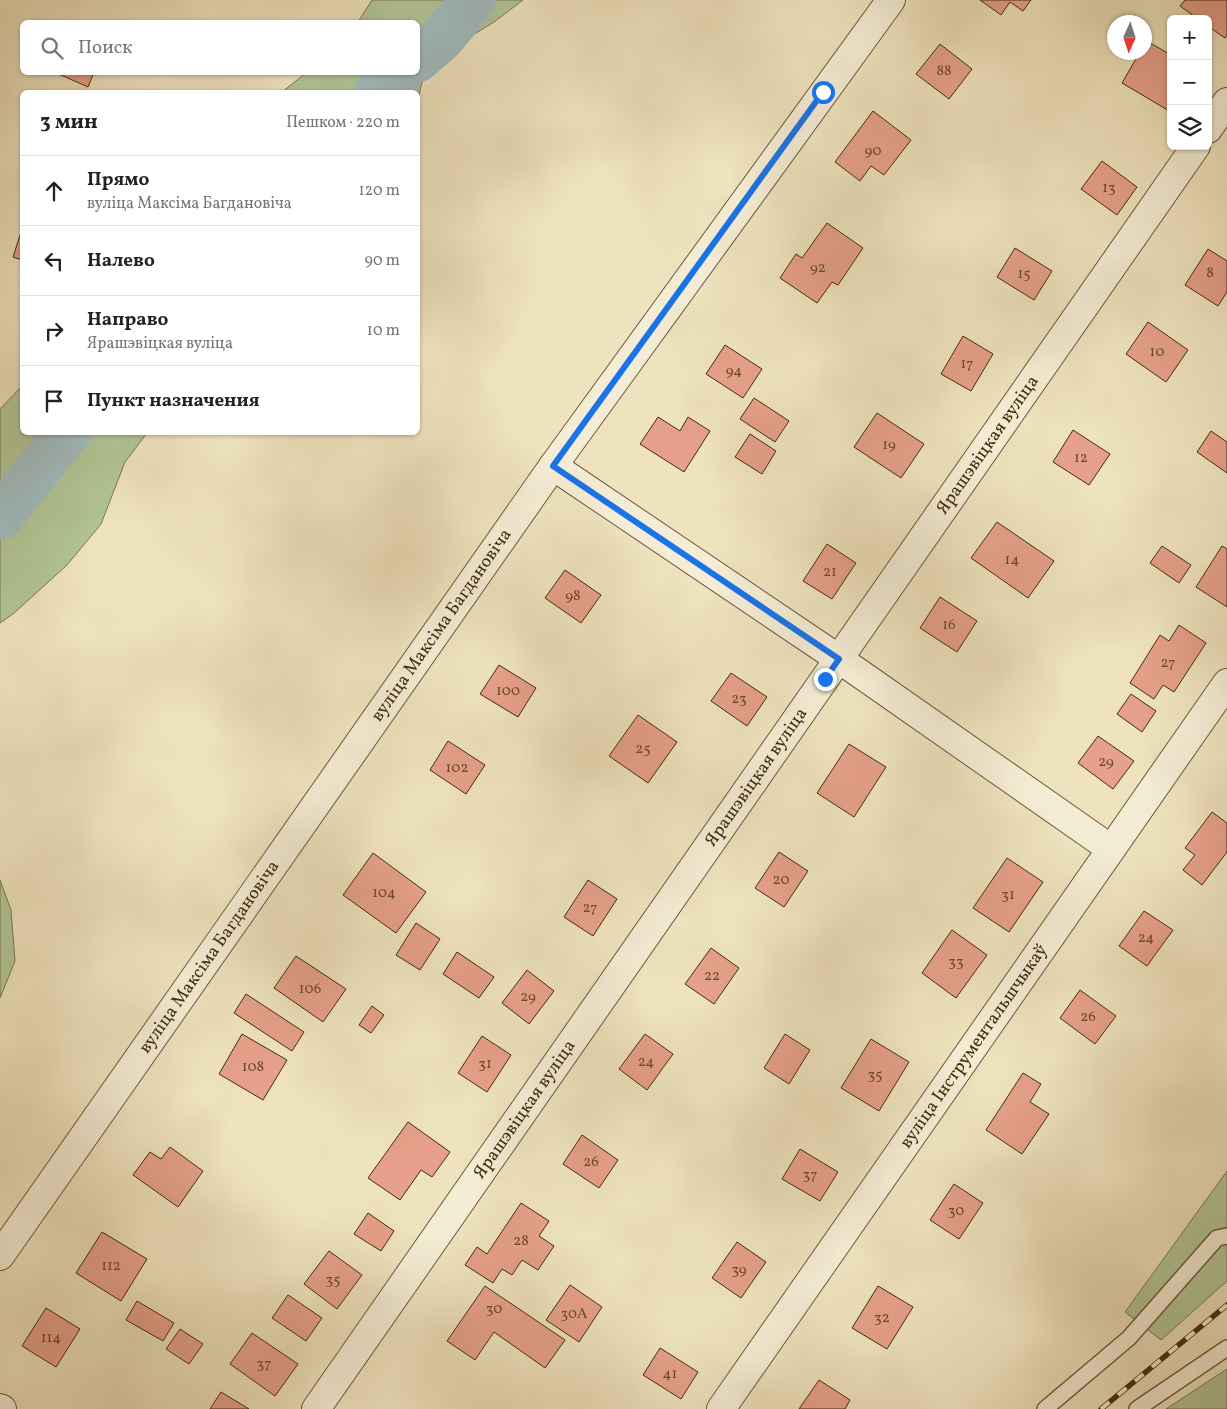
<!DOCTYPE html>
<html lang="ru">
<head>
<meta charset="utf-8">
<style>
	:root { --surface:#fff; --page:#f2f2f2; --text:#222; --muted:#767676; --line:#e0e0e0 }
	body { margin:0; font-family:Vollkorn,serif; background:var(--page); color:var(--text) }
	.controls { position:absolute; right:15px; top:15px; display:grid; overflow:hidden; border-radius:8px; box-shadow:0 1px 4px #0004 }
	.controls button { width:45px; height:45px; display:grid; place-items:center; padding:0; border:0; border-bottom:1px solid var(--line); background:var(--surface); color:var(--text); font:25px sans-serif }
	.compass { position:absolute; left:1107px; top:15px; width:45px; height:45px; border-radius:50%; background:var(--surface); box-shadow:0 1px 4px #0004; rotate:183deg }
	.stop { position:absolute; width:15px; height:15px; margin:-11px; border:4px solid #1a73e8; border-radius:50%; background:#fff }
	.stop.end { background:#1a73e8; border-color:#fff; box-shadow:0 1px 5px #0008 }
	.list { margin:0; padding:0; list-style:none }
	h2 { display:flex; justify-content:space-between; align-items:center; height:65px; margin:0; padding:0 20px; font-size:21px }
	h2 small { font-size:16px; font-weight:400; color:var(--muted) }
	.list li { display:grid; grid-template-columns:32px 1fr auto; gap:15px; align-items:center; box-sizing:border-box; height:70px; padding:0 20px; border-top:1px solid var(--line) }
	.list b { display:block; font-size:19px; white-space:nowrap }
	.list p { margin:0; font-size:16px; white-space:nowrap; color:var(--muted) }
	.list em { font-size:16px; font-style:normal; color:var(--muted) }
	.icon { flex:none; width:28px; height:28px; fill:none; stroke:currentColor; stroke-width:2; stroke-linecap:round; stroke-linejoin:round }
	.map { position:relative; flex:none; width:1227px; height:1409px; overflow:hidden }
	.search { position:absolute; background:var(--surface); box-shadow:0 1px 4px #0004; left:20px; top:20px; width:400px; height:55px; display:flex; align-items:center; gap:12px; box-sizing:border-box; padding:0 18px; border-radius:8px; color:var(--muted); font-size:19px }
	.panel { position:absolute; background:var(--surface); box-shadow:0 1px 4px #0004; left:20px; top:90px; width:400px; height:345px; border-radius:8px }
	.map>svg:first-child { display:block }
	.green { fill:#b2c596; stroke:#7a7850 }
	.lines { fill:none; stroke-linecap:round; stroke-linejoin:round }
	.river { stroke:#a1bbbd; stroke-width:46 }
	.building { fill:#e6a08b; stroke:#432c0a }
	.lane-casing { stroke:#6e5a37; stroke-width:18 }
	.street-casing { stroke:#6e5a37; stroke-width:30 }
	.lane { stroke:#f4edd5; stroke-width:15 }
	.street { stroke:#f4edd5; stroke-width:28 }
	.rail-casing { stroke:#432c0a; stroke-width:5.5 }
	.rail { stroke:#f4edd5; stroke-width:4; stroke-dasharray:11; stroke-linecap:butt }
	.route { stroke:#1a73e8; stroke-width:6 }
	.labels { text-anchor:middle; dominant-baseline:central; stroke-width:4; stroke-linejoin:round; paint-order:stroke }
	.number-label { font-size:15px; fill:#6c492a }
	.street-label { font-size:18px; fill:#432c0a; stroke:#f4edd5 }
</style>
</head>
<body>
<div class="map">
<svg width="1227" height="1409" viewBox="0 0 1227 1409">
	<rect width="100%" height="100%" fill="#eee3be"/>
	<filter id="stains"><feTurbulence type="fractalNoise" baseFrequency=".004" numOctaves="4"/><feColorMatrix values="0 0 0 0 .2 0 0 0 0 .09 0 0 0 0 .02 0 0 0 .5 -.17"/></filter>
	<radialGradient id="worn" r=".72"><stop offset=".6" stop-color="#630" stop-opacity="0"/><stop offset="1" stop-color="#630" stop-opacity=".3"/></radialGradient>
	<g class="green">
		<polygon points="372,0 523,0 494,22 426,64 418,100 418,92 282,92 306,73 418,72 418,22 358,22"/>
		<polygon points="22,386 22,432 147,433 125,462 101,524 67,565 13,614 0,623 0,409"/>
		<polygon points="0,880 11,910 15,961 0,998"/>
		<polygon points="1227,1171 1227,1281 1161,1340 1125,1312"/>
		<polygon points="1227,1369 1227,1409 1166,1409"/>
	</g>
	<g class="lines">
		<g class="river">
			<polyline points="418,59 442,38 473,0"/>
			<polyline points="377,92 401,72"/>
			<polyline points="0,517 68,432"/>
		</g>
	</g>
	<g class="building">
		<polygon points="980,0 1031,0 1023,11 1010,2 1001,15"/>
		<polygon points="1185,0 1227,0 1227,35 1225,38 1208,26 1208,19 1198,19 1180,6"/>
		<polygon points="1147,41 1171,55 1171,112 1122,83 1140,52 1144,52 1144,45"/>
		<polygon points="940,44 972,69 949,99 916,74"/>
		<polygon points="54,72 94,72 88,87"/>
		<polygon points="873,111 911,140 884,175 871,166 860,181 835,162"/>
		<polygon points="1102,161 1137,187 1117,215 1081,189"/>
		<polygon points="827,223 863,248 838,285 832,282 817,303 780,278 796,254 802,258"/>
		<polygon points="22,229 22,260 13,257"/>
		<polygon points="1015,248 1052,271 1034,300 997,277"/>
		<polygon points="1208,249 1227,261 1227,292 1218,306 1185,285"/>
		<polygon points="1148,322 1188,350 1166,382 1126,354"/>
		<polygon points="963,336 993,354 971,391 941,374"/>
		<polygon points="725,345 762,369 743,398 706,374"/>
		<polygon points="754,398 789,421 775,442 740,419"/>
		<polygon points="877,413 924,444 901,478 854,447"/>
		<polygon points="658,417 680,431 688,417 710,431 684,472 640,444"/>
		<polygon points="1073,430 1110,454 1089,485 1053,462"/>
		<polygon points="1211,431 1227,442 1227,473 1197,452"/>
		<polygon points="750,434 776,451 762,474 735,457"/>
		<polygon points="997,522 1054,561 1028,598 971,558"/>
		<polygon points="827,544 856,563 832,599 803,581"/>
		<polygon points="1162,546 1191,565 1179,583 1150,563"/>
		<polygon points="1222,546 1227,549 1227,607 1196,587"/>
		<polygon points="565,570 601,595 581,623 545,598"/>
		<polygon points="940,597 977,621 957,652 920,628"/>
		<polygon points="1179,625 1206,643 1174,692 1163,685 1154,699 1130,683 1160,635 1169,641"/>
		<polygon points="499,665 536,688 518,717 480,694"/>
		<polygon points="731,673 767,697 747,726 711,701"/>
		<polygon points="1131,694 1156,711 1142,732 1117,714"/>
		<polygon points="638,715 677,742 648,783 609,756"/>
		<polygon points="1098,736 1134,761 1113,789 1078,763"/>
		<polygon points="448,741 485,765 466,794 430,770"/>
		<polygon points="849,744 886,767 854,817 817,793"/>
		<polygon points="1212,812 1227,823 1227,852 1202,885 1183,870 1195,855 1185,848"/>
		<polygon points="779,852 808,871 784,907 755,888"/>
		<polygon points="373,853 426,892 396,933 343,895"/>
		<polygon points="1007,858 1043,882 1009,932 973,908"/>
		<polygon points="588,880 617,899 593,936 564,917"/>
		<polygon points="1144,911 1173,930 1147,966 1119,946"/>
		<polygon points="416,923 440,939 420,970 396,955"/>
		<polygon points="952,930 987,955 956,998 922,973"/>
		<polygon points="711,948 739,968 714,1004 685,984"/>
		<polygon points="457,952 494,977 479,998 443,974"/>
		<polygon points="296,956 346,989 323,1022 274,988"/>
		<polygon points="527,970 554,991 529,1024 502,1003"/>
		<polygon points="1080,990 1116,1016 1095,1044 1060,1018"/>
		<polygon points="246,994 304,1032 292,1051 234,1013"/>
		<polygon points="372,1006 384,1015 371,1033 359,1025"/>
		<polygon points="242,1034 287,1060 263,1100 219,1074"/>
		<polygon points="645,1034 673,1054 647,1090 619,1069"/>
		<polygon points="785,1034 810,1050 789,1084 764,1068"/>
		<polygon points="482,1036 511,1055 487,1092 458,1073"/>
		<polygon points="871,1039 909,1062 879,1111 841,1088"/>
		<polygon points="1023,1073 1041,1084 1030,1102 1049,1114 1022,1154 986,1130"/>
		<polygon points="408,1122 450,1152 432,1177 421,1170 400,1200 368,1178"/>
		<polygon points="582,1135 618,1160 599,1188 563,1164"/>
		<polygon points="170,1147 203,1171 178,1207 133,1175 150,1152 161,1159"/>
		<polygon points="800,1149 838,1172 820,1201 782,1179"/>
		<polygon points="954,1184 983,1203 959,1239 930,1220"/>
		<polygon points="521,1203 549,1221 539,1236 554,1246 538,1270 522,1260 512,1275 502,1269 493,1283 465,1265 477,1247 487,1254"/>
		<polygon points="368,1213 394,1231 381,1251 354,1234"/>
		<polygon points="102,1232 147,1259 121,1301 76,1273"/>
		<polygon points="737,1242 766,1262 741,1298 712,1278"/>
		<polygon points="329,1251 362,1275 337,1309 304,1284"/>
		<polygon points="570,1285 602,1307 579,1342 546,1320"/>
		<polygon points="485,1286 565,1340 545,1368 494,1332 475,1360 447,1341"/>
		<polygon points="878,1286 913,1307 887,1349 852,1328"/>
		<polygon points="288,1295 322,1318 306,1341 272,1318"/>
		<polygon points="137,1301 174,1323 163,1341 126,1320"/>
		<polygon points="46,1308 80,1329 56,1367 22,1346"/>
		<polygon points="180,1329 203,1344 189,1364 166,1349"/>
		<polygon points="252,1333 298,1364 275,1396 230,1364"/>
		<polygon points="660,1348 698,1372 681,1399 643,1375"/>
		<polygon points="819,1380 850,1400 845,1409 799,1409"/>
		<polygon points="221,1392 249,1409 210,1409"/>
	</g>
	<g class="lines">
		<defs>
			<g id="lane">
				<polyline points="1045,1409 1129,1338 1217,1238 1227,1236"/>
				<polyline points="1137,1409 1227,1348"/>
			</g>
			<g id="street">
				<polyline points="1208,129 1227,102"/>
				<polyline points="553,466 839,659 1111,849"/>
				<path id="s1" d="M0,1256L553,466L891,0"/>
				<polyline points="0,1408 2,1409"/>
				<path id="s2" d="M316,1409L1196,146"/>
				<path id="s3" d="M721,1409L1227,683"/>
			</g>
		</defs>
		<use href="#lane" class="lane-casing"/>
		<use href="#street" class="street-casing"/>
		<use href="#lane" class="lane"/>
		<use href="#street" class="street"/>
		<defs>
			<polyline id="rail" points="1101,1409 1227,1305"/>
		</defs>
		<use href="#rail" class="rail-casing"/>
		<use href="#rail" class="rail"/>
	</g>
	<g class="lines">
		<polyline class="route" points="823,92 553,466 839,659 825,679"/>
	</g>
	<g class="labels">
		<g class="number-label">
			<text x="944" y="71">88</text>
			<text x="873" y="151">90</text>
			<text x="1109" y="188">13</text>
			<text x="818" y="268">92</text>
			<text x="1210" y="273">8</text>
			<text x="1024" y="274">15</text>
			<text x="1157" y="352">10</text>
			<text x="967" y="364">17</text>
			<text x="734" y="371">94</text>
			<text x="889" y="445">19</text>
			<text x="1081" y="458">12</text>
			<text x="1012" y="560">14</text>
			<text x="830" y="572">21</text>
			<text x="573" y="596">98</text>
			<text x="949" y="625">16</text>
			<text x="1168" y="663">27</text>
			<text x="508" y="691">100</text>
			<text x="739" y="699">23</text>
			<text x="643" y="749">25</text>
			<text x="1106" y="762">29</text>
			<text x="457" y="768">102</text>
			<text x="781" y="880">20</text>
			<text x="384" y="893">104</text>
			<text x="1008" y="895">31</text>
			<text x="590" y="908">27</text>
			<text x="1146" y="938">24</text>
			<text x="956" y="962">33</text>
			<text x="712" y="976">22</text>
			<text x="310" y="989">106</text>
			<text x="528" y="997">29</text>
			<text x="1088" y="1017">26</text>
			<text x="646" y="1062">24</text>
			<text x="485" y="1064">31</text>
			<text x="253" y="1067">108</text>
			<text x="875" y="1075">35</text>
			<text x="591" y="1162">26</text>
			<text x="810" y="1175">37</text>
			<text x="956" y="1211">30</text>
			<text x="521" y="1241">28</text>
			<text x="111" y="1266">112</text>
			<text x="739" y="1270">39</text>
			<text x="333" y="1280">35</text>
			<text x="494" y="1309">30</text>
			<text x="574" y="1314">30А</text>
			<text x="882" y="1318">32</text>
			<text x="51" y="1338">114</text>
			<text x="264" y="1364">37</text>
			<text x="670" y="1374">41</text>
		</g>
		<g class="street-label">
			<text stroke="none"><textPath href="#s2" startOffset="1175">Ярашэвіцкая вуліца</textPath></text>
			<text stroke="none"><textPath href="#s1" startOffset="770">вуліца Максіма Багдановіча</textPath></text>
			<text stroke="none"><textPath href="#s2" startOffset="770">Ярашэвіцкая вуліца</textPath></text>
			<text stroke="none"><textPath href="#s1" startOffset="365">вуліца Максіма Багдановіча</textPath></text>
			<text stroke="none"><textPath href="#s3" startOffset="442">вуліца Інструментальшчыкаў</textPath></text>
			<text stroke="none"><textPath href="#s2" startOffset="365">Ярашэвіцкая вуліца</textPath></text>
		</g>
	</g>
	<rect width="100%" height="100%" filter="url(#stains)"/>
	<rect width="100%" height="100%" fill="url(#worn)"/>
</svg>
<div class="controls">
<button>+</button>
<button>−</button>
<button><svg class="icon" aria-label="layers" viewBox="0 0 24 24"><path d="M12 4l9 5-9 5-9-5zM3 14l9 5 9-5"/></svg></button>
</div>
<svg class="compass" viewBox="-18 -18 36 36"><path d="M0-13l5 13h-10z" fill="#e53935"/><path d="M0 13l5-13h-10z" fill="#767676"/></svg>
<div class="stop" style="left:823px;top:92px"></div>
<div class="stop end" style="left:825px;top:679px"></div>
<div class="search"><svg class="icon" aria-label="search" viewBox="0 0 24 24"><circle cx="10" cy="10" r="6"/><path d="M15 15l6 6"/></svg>Поиск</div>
<section class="panel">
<h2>3 мин<small>Пешком · 220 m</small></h2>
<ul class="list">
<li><svg class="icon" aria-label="ahead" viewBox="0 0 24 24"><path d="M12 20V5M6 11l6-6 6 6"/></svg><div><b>Прямо</b><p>вуліца Максіма Багдановіча</p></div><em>120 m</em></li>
<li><svg class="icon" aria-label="left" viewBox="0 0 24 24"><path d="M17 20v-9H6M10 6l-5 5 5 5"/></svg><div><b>Налево</b></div><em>90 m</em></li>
<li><svg class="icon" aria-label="right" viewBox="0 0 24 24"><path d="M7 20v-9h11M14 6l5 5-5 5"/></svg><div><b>Направо</b><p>Ярашэвіцкая вуліца</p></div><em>10 m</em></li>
<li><svg class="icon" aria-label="arrive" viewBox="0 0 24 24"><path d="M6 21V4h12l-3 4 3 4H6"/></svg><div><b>Пункт назначения</b></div></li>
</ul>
</section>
</div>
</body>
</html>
